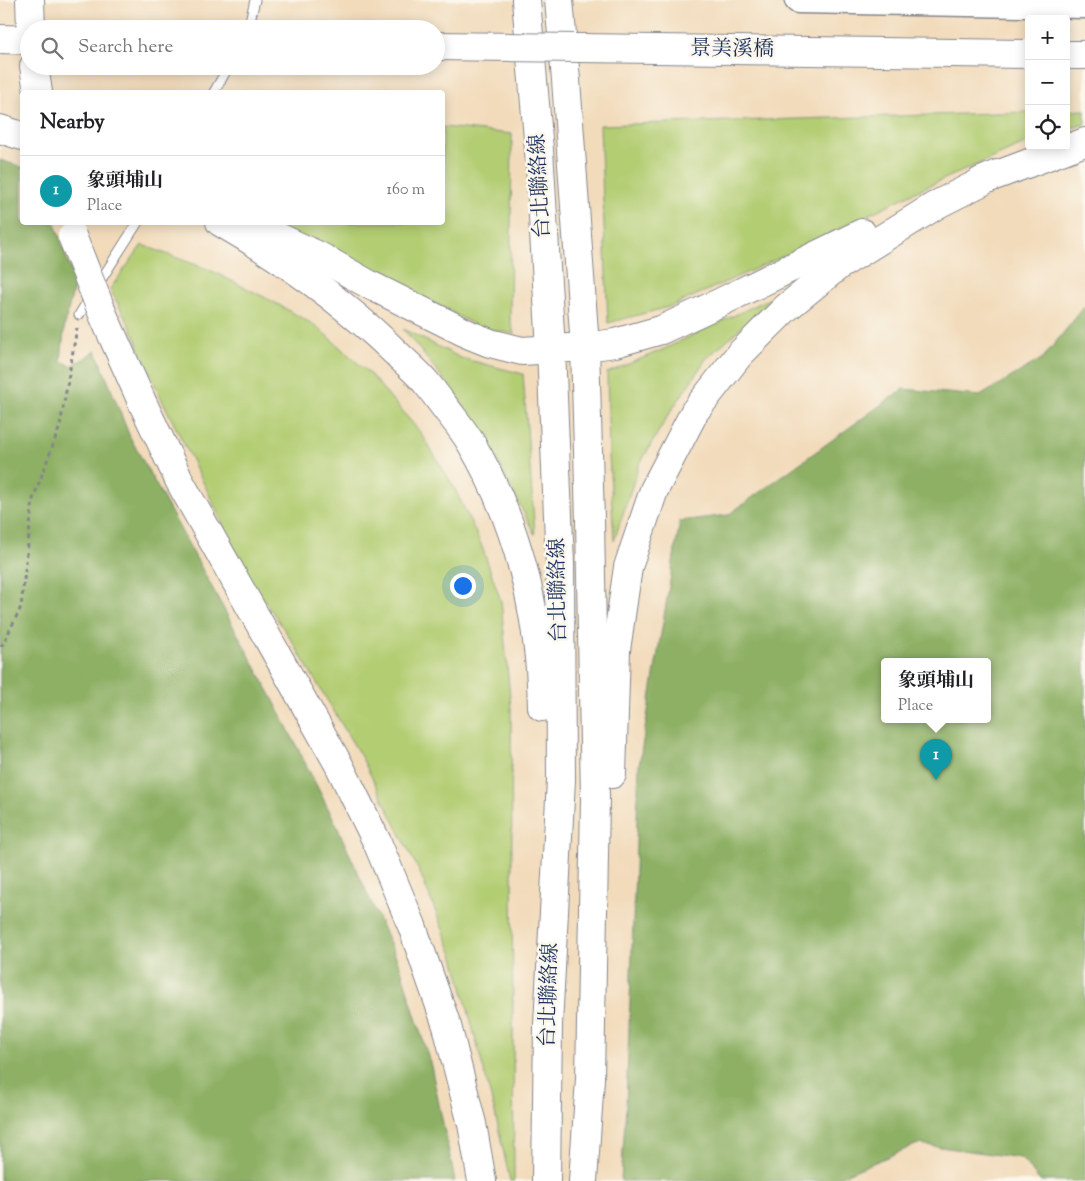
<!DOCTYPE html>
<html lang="en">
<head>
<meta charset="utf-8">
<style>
	:root { --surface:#fff; --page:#f6f6f6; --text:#202124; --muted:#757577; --line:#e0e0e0; --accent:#c8321e }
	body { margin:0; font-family:"Sorts Mill Goudy","Noto Serif TC",serif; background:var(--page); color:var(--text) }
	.controls { position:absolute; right:15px; top:15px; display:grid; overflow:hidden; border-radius:5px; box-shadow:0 2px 12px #0003 }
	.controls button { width:45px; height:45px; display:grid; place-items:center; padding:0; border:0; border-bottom:1px solid var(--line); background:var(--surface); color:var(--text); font:25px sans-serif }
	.you { position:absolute; left:462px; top:585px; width:18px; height:18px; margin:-12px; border:4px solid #fff; border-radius:50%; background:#1a73e8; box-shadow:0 0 0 8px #1a73e833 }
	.badge { display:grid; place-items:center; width:32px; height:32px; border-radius:50%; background:var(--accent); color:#fff; font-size:16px; font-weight:700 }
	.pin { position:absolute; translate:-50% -41px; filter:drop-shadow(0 1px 2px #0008) }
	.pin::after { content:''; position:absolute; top:26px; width:18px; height:15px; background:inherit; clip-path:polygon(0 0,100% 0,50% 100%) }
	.popup { position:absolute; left:881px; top:658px; width:110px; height:65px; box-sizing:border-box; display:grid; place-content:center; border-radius:5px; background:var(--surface); filter:drop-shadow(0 1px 4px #0005); font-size:16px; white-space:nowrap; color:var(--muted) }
	.popup b { font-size:19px; color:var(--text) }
	.popup::after { content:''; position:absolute; left:50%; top:100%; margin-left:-10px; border:10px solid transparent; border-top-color:var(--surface) }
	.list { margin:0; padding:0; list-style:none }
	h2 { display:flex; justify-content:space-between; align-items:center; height:65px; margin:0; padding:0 20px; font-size:21px }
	h2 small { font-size:16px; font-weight:400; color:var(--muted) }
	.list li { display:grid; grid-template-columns:32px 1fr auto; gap:15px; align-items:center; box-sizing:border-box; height:70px; padding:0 20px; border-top:1px solid var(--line) }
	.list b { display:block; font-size:19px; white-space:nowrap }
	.list p { margin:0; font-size:16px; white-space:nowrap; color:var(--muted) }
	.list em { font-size:16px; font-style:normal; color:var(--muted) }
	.icon { flex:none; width:28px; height:28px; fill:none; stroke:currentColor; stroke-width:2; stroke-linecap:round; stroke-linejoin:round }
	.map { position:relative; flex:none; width:1085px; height:1181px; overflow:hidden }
	.search { position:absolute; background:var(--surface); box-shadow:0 2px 12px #0003; left:20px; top:20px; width:425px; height:55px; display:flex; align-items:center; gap:12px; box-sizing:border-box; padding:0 18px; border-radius:28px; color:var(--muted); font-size:19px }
	.panel { position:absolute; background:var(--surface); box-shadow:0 2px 12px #0003; left:20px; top:90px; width:425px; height:135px; border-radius:5px }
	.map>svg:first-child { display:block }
	.green { fill:#b3cd73; stroke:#677e68 }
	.forest { fill:#8eb065; stroke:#547062; fill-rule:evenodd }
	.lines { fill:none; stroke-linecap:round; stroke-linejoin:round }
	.lane-casing { stroke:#86858c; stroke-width:11 }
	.secondary-casing { stroke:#86858c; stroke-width:29 }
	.highway-casing { stroke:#86858c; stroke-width:30 }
	.path { stroke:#86858c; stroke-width:3; stroke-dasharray:4 4; stroke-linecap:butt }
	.lane { stroke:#fff; stroke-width:9 }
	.secondary { stroke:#fff; stroke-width:26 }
	.highway { stroke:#fff; stroke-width:28 }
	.highway-bridge-casing { stroke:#86858c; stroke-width:30; stroke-linecap:butt }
	.highway-bridge { stroke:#fff; stroke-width:28 }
	.labels { text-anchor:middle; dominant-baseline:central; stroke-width:5; stroke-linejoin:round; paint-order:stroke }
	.street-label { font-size:21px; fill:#1b2f5e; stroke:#fbf7ec }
</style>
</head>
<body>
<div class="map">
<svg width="1085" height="1181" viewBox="0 0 1085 1181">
	<rect width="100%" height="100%" fill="#fbf7ec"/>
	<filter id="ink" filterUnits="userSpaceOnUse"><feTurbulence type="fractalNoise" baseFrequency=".02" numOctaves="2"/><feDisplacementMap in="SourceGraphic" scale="10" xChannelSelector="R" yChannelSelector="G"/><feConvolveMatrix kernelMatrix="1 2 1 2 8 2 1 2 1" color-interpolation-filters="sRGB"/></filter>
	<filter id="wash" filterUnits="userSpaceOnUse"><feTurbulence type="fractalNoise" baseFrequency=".0096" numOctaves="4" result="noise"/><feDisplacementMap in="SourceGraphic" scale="20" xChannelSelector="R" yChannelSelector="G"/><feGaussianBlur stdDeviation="1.12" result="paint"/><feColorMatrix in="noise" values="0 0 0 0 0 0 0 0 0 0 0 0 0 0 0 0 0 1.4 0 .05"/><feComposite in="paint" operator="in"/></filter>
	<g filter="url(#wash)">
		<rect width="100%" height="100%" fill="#f2dbbb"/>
		<g class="green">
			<polygon points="1085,110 1085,124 1066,130 1066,111"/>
			<polygon points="1029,112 1029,142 919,190 784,256 672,306 608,323 600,125"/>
			<polygon points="443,127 512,134 510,319 514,334 478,327 376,271 272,223 442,222"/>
			<polygon points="142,245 210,270 272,301 316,326 371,375 420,432 454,487 481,544 501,601 511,708 514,1181 510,1181 495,1113 454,957 420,873 363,760 290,638 245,572 205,486 159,394 131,328 110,289"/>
			<polygon points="777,295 706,359 669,414 639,465 614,541 609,456 607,373 664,349"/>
			<polygon points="403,329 461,358 523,374 535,535 497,460 455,393"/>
		</g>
		<g class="forest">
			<polygon points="0,160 22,167 22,222 55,223 75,283 65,322 61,361 72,366 96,351 130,437 274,701 336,824 400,966 431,1066 455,1181 0,1181"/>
			<path d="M1085,306V1181H1040L1021,1158L918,1144L837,1178L838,1181H621L626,1106L639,765L680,521L728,515L903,389L980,396L1043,358ZM885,661H987V719H885Z"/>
		</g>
	</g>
	<g filter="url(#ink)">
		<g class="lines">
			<defs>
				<g id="lane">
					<polyline points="248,29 255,0"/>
					<polyline points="214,92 229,66"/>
					<polyline points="97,286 138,222"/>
					<polyline points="79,315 90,297"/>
				</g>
				<polyline id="secondary" points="798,0 1085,5"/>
				<g id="highway">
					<polyline points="30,0 31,29"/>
					<polyline points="526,0 539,150 551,349 560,564 561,780 548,1025 546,1181"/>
					<polyline points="559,0 566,80 585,347 590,521 595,799 590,1079 583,1181"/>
					<polyline points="0,39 29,40"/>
					<polyline points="1066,55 1085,55"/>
					<polyline points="34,66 38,92"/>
					<polyline points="0,129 22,136"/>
					<polyline points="981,181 1085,142"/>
					<path d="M220,222C284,259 344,302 396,353C407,364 419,373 428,385C436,395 443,405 451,415C458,424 465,433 471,443C518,522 540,615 542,707"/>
					<polyline points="255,226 321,257 370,285 470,335 490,343 522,351 585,347 615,343 661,330 721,302 862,233"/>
					<polyline points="143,404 180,482 339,765 377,842 412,926 447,1026 472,1124 482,1181"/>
					<polyline points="612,774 616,650 628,567 654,490 695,411 739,355 786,308 838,266 938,204 997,174"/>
				</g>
			</defs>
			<use href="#lane" class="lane-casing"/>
			<use href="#secondary" class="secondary-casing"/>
			<use href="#highway" class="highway-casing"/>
			<polyline class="path" points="0,646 3,644 21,607 33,499 60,426 77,328"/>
			<use href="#lane" class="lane"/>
			<use href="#secondary" class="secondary"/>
			<use href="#highway" class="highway"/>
			<defs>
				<g id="highway-bridge">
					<polyline points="436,46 1029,54"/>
					<polyline points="72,236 104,317 143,404"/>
				</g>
			</defs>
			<use href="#highway-bridge" class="highway-bridge-casing"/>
			<use href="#highway-bridge" class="highway-bridge"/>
		</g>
	</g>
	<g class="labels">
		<g class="street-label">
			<text transform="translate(732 50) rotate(1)">景美溪橋</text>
			<text transform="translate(541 186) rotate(-93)">台北聯絡線</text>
			<text transform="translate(559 590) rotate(-91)">台北聯絡線</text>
			<text transform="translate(550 995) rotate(-88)">台北聯絡線</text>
		</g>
	</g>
</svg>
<div class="controls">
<button>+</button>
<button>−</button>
<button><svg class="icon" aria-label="locate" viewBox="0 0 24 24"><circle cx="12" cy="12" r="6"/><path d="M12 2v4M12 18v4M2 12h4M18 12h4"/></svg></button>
</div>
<div class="you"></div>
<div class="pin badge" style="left:936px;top:780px;background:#0f9aa8">1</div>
<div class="popup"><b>象頭埔山</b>Place</div>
<div class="search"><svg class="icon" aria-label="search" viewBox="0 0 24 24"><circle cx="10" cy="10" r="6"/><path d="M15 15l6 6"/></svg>Search here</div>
<section class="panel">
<h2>Nearby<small></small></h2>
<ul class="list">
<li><span class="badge" style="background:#0f9aa8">1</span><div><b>象頭埔山</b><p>Place</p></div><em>160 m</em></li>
</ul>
</section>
</div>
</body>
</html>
